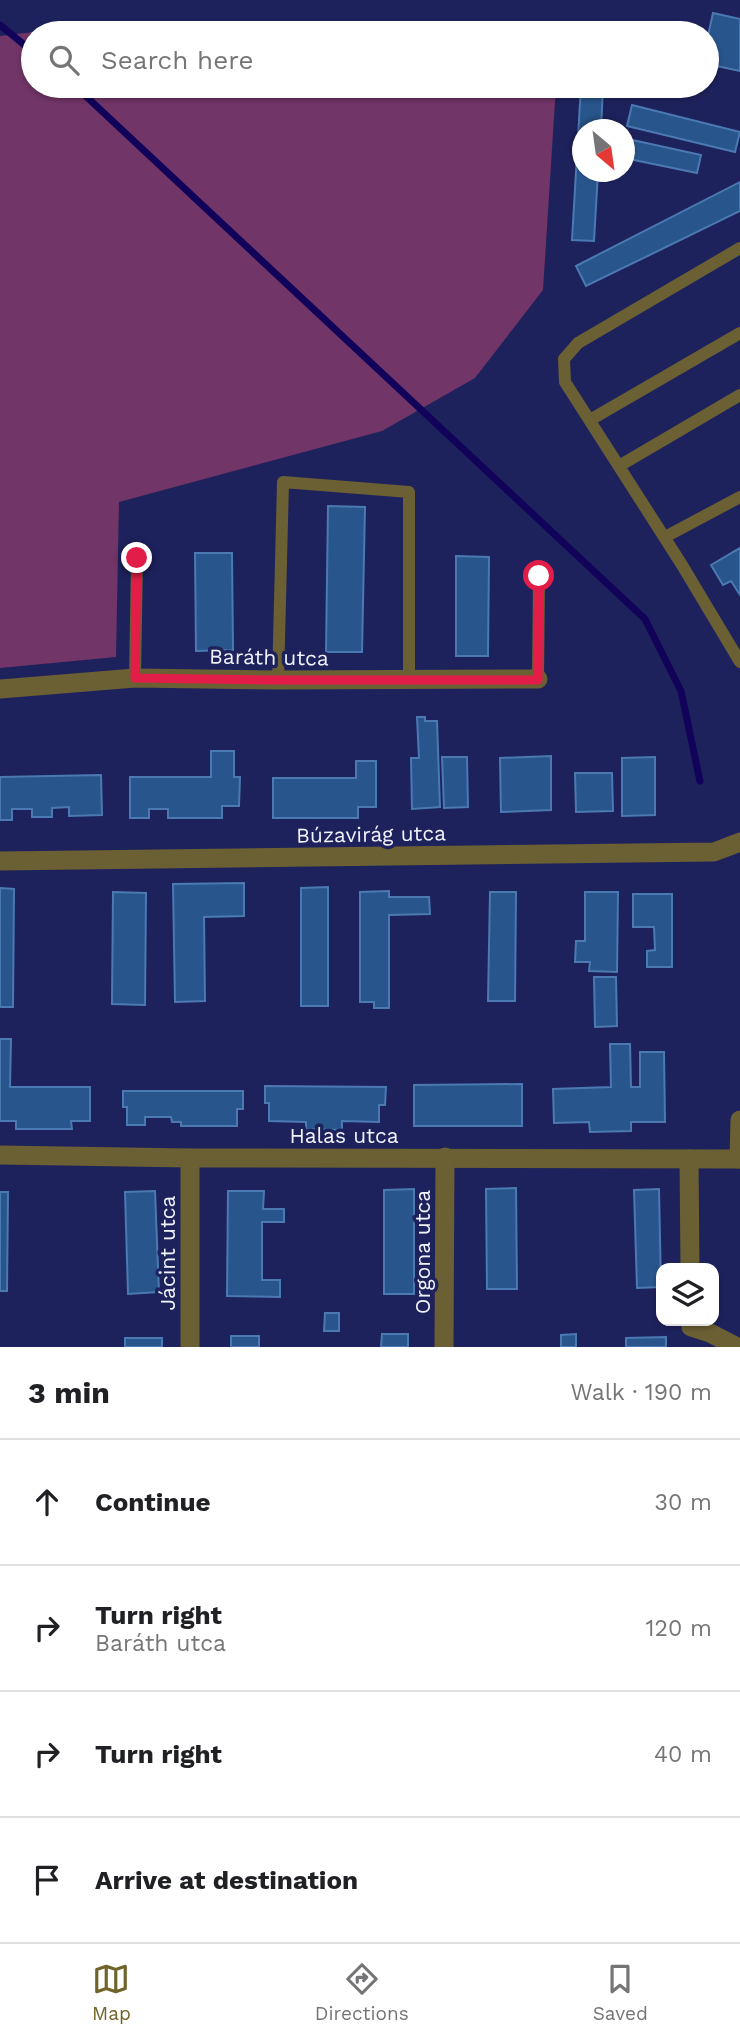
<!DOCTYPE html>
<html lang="en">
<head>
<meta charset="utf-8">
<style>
	:root { --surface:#fff; --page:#f2f2f2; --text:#202124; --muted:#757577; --line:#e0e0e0; --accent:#71642b }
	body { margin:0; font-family:"Work Sans",sans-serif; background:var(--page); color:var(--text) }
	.controls { position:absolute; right:21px; bottom:21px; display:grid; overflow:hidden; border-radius:14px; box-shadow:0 2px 5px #0004 }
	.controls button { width:63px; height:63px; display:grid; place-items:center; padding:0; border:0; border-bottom:2px solid var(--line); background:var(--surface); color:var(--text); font:35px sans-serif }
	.compass { position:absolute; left:572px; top:119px; width:63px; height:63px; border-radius:50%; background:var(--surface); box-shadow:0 2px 5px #0004; rotate:151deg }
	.stop { position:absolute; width:21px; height:21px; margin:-16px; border:5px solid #e11d48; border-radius:50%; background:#fff }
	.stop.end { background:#e11d48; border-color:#fff; box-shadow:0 2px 7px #0008 }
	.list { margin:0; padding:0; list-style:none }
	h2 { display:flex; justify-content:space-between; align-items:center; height:91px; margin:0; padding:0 28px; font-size:30px }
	h2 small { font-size:23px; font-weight:400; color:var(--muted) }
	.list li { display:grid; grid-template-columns:46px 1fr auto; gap:21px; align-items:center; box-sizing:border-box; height:126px; padding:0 28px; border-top:2px solid var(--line) }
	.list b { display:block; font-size:26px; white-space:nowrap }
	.list p { margin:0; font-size:23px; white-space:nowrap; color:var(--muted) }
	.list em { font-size:23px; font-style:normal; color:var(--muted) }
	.icon { flex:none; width:38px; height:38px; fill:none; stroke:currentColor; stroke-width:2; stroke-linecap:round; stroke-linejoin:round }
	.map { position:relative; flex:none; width:740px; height:1347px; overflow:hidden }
	.search { position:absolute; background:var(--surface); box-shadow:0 2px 5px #0004; left:21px; right:21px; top:21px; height:77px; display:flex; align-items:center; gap:18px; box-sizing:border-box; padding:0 24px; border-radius:38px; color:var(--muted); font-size:26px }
	.sheet { height:595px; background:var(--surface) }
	nav { display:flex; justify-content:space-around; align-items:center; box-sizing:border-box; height:98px; border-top:2px solid var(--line); background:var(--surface); font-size:19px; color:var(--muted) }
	nav a { display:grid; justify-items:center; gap:4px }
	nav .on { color:var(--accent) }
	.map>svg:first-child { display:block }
	.green { fill:#713567 }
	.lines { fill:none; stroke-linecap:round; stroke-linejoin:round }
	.stream { stroke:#11025a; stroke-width:7 }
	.building { fill:#28558b; stroke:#4b79b2; stroke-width:2 }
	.service { stroke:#6b5f34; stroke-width:12 }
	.minor { stroke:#6b5f34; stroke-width:19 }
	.route { stroke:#e11d48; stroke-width:9 }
	.labels { text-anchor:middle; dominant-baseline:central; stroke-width:7; stroke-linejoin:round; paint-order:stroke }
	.street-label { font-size:21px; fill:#f1f3fa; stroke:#1e225c }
</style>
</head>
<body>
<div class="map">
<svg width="740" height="1347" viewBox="0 0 740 1347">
	<rect width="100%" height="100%" fill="#1e225c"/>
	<polygon class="green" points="204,24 383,25 477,33 33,33 33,86 556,86 543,290 475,378 382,431 119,502 116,657 0,668 0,36 83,26"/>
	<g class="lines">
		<g class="stream">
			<polyline points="0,25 33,52"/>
			<polyline points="75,86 645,619 681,691 700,781"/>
		</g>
	</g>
	<g class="building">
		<polygon points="713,13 740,19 740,71 707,64 707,40"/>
		<polygon points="581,86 603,86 601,130 582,130 582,172 598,172 594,241 572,240"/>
		<polygon points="632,105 740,132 735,152 627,126"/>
		<polygon points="628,139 701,155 697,173 624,158"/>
		<polygon points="740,182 740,211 586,286 576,266"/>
		<polygon points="328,506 365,507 362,652 326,652"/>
		<polygon points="740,548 740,595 731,581 723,585 711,565"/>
		<polygon points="195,553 232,553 233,650 196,651"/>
		<polygon points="456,556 489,557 488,656 456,656"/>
		<polygon points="417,717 425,717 425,721 437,721 440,807 412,809 411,758 419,758"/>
		<polygon points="211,751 234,751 234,777 240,777 239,806 222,806 222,818 168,818 168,809 149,809 149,818 130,818 130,777 211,777"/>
		<polygon points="551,756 551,810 501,812 500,758"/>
		<polygon points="442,757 467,757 468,807 444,808"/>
		<polygon points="655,757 655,815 622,816 622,758"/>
		<polygon points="356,761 376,761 376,807 358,807 358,818 273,818 273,778 356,778"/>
		<polygon points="575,773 612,773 613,811 576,812"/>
		<polygon points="101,775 102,815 69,816 69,807 52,808 52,817 32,817 32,809 12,809 12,820 0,820 0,777"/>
		<polygon points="244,883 244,916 204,917 205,1001 175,1002 173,884"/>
		<polygon points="328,887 328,1006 301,1006 301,888"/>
		<polygon points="0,888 14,889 13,1007 0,1007"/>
		<polygon points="389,891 389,897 429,897 430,914 389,915 389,1008 374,1008 374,1002 360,1002 360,892"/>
		<polygon points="113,892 146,893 145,1005 112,1004"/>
		<polygon points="490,892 516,892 515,1001 488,1001"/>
		<polygon points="585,892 618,892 617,972 589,971 590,962 575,962 576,941 585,941"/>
		<polygon points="633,894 672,894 672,967 647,967 647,951 655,950 654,927 633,927"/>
		<polygon points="594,977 616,977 617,1026 595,1027"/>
		<polygon points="0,1039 11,1039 10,1087 90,1087 90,1121 71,1121 72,1129 16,1129 16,1121 0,1121"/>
		<polygon points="610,1044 630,1044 631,1087 640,1087 640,1052 664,1052 665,1122 631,1122 631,1131 590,1132 589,1122 554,1123 553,1089 611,1087"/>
		<polygon points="522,1084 522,1126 414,1126 414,1085"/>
		<polygon points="265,1086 386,1087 385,1105 379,1105 379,1122 342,1121 342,1130 306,1129 306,1122 269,1121 269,1103 265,1103"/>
		<polygon points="123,1091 243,1091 243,1109 237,1109 237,1126 181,1126 181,1122 172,1122 171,1117 145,1117 145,1125 127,1125 127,1107 123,1107"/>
		<polygon points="516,1188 517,1289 487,1289 486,1189"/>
		<polygon points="414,1189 414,1294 384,1294 384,1190"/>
		<polygon points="659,1189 661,1287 637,1288 634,1190"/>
		<polygon points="155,1191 159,1292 128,1294 125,1192"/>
		<polygon points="228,1191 264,1191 263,1209 284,1209 284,1222 262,1222 262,1280 280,1280 280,1297 227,1296"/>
		<polygon points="0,1192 8,1192 7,1291 0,1291"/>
		<polygon points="325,1313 339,1313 339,1331 324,1331"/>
		<polygon points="382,1334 408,1334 408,1347 381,1347"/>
		<polygon points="576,1334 576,1347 561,1347 561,1335"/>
		<rect x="231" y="1336" width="28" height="11"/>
		<polygon points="666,1337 666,1347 626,1347 626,1338"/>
		<rect x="125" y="1338" width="37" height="9"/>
	</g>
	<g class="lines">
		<g class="service">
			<polyline points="740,248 578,343 564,359 565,382 682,565 740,662"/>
			<polyline points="590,420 740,333"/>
			<polyline points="619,466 740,395"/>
			<polyline points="665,537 740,497"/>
			<polyline points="135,678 137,558"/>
			<polyline points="538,679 539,576"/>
			<polyline points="278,680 283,482 409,492 409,680"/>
		</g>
		<g class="minor">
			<polyline points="0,689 135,678 278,680 538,679"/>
			<polyline points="0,861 714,852 740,842"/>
			<polyline points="0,1155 190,1158 740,1159"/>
			<polyline points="190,1158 190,1347"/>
			<polyline points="689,1159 690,1268"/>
			<polyline points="739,1159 740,1120"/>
			<polyline points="691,1327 710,1333 737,1347"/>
			<polyline points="444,1347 445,1157"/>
		</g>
	</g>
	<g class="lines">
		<polyline class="route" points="137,558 135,678 278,680 538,680 539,576"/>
	</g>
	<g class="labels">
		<g class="street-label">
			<text transform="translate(269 657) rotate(1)">Baráth utca</text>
			<text transform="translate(371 834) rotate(-1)">Búzavirág utca</text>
			<text x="344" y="1135">Halas utca</text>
			<text transform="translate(422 1252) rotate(-90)">Orgona utca</text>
			<text transform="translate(167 1253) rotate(-90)">Jácint utca</text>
		</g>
	</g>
</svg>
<div class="controls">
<button><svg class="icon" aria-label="layers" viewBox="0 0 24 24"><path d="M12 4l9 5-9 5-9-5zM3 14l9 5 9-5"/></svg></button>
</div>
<svg class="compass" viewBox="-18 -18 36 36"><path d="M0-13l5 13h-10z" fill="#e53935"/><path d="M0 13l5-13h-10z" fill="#757577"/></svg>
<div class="stop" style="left:539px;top:576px"></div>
<div class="stop end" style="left:137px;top:558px"></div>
<div class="search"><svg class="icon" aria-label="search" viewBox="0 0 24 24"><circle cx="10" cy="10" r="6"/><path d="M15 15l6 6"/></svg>Search here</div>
</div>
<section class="sheet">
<h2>3 min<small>Walk · 190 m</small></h2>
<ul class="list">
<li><svg class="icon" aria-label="ahead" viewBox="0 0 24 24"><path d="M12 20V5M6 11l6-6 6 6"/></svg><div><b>Continue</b></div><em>30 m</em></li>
<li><svg class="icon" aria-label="right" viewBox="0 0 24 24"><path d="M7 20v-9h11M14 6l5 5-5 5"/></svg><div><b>Turn right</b><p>Baráth utca</p></div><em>120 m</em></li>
<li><svg class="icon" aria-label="right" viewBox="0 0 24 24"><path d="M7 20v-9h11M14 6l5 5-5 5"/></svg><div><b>Turn right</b></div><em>40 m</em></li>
<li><svg class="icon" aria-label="arrive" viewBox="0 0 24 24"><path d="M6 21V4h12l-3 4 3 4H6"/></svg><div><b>Arrive at destination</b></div></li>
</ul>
</section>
<nav>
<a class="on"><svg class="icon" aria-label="map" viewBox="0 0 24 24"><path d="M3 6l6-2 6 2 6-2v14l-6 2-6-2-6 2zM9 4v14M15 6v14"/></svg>Map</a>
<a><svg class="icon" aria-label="directions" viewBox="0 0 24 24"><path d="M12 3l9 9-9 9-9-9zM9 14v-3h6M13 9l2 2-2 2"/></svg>Directions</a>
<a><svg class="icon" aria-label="saved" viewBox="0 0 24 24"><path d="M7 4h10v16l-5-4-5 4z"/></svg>Saved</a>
</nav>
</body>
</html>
